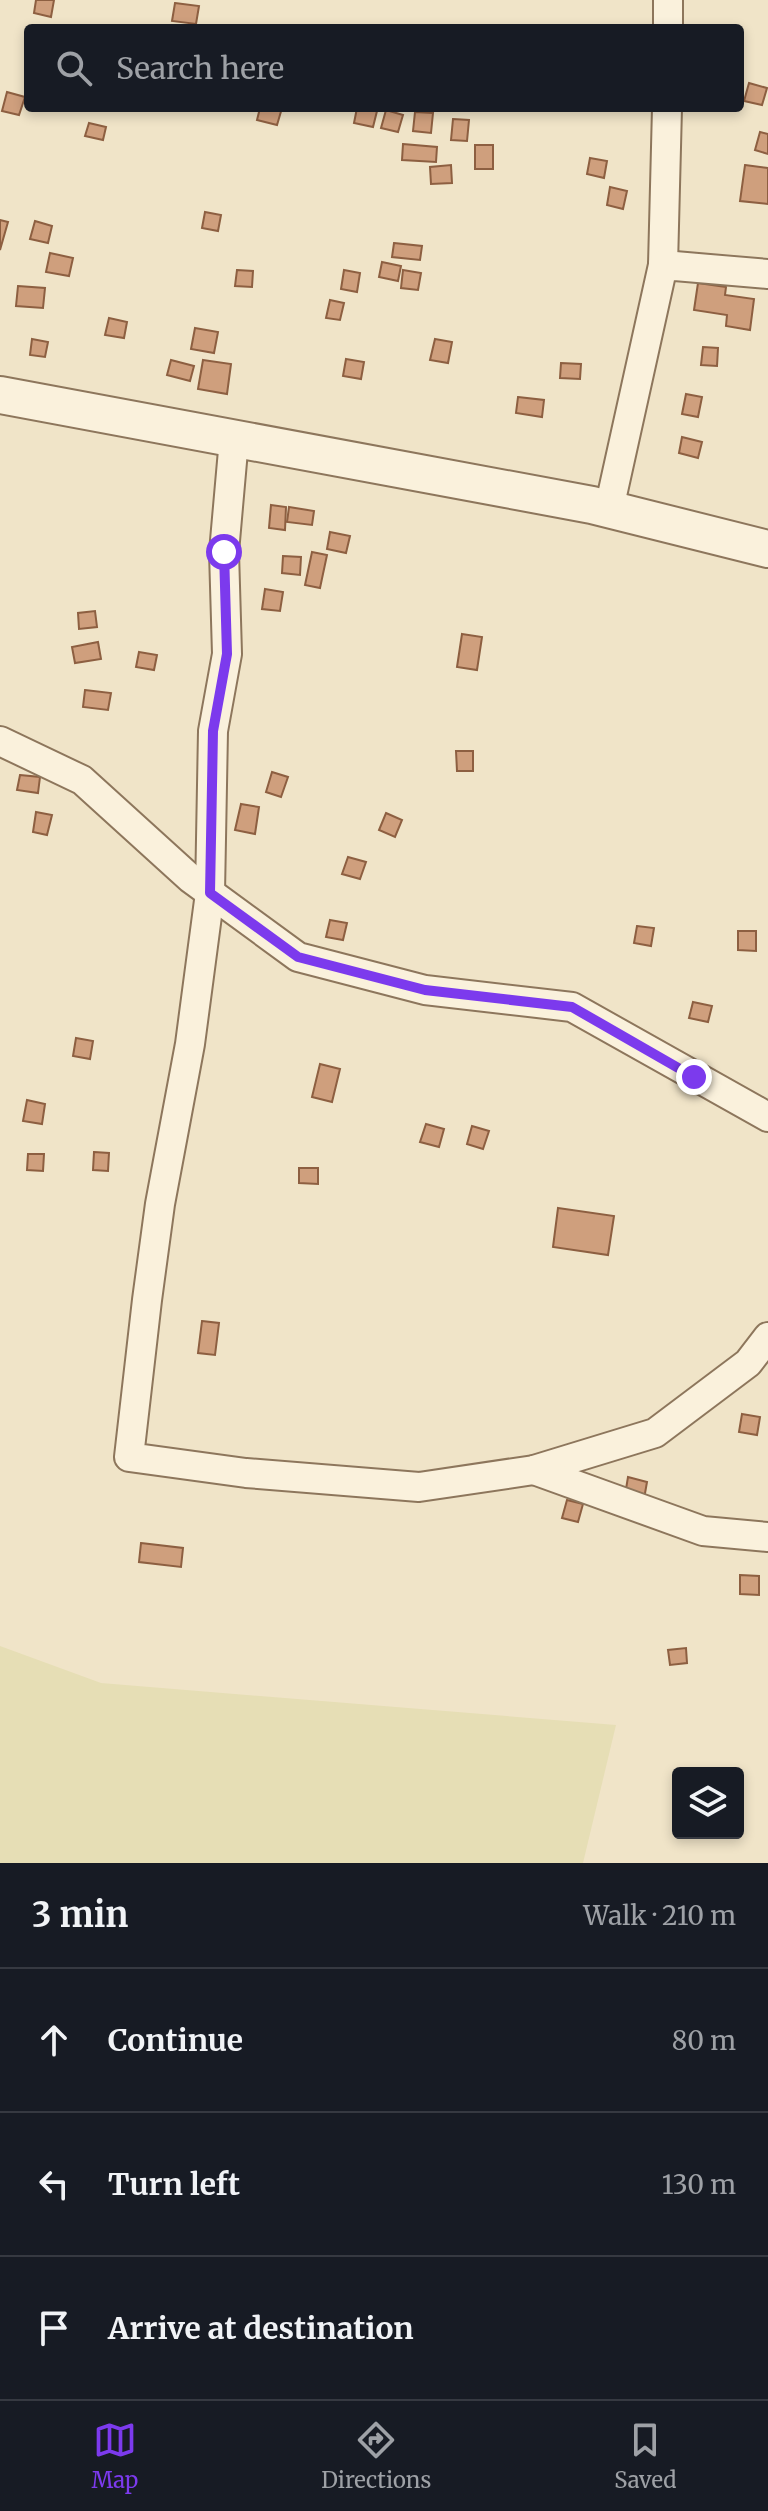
<!DOCTYPE html>
<html lang="en">
<head>
<meta charset="utf-8">
<style>
	:root { --surface:#171b24; --page:#242831; --text:#f1f3f6; --muted:#9ea1a6; --line:#363941; --accent:#7c3aed }
	body { margin:0; font-family:Merriweather,serif; background:var(--page); color:var(--text) }
	.controls { position:absolute; right:24px; bottom:24px; display:grid; overflow:hidden; border-radius:8px; box-shadow:0 4px 12px #0003 }
	.controls button { width:72px; height:72px; display:grid; place-items:center; padding:0; border:0; border-bottom:2px solid var(--line); background:var(--surface); color:var(--text); font:40px sans-serif }
	.stop { position:absolute; width:24px; height:24px; margin:-18px; border:6px solid #7c3aed; border-radius:50%; background:#fff }
	.stop.end { background:#7c3aed; border-color:#fff; box-shadow:0 2px 8px #0008 }
	.list { margin:0; padding:0; list-style:none }
	h2 { display:flex; justify-content:space-between; align-items:center; height:104px; margin:0; padding:0 32px; font-size:34px }
	h2 small { font-size:26px; font-weight:400; color:var(--muted) }
	.list li { display:grid; grid-template-columns:52px 1fr auto; gap:24px; align-items:center; box-sizing:border-box; height:144px; padding:0 32px; border-top:2px solid var(--line) }
	.list b { display:block; font-size:30px; white-space:nowrap }
	.list em { font-size:26px; font-style:normal; color:var(--muted) }
	.icon { flex:none; width:44px; height:44px; fill:none; stroke:currentColor; stroke-width:2; stroke-linecap:round; stroke-linejoin:round }
	.map { position:relative; flex:none; width:768px; height:1863px; overflow:hidden }
	.search { position:absolute; background:var(--surface); box-shadow:0 4px 12px #0003; left:24px; right:24px; top:24px; height:88px; display:flex; align-items:center; gap:20px; box-sizing:border-box; padding:0 28px; border-radius:8px; color:var(--muted); font-size:30px }
	.sheet { height:536px; background:var(--surface) }
	nav { display:flex; justify-content:space-around; align-items:center; box-sizing:border-box; height:112px; border-top:2px solid var(--line); background:var(--surface); font-size:22px; color:var(--muted) }
	nav a { display:grid; justify-items:center; gap:4px }
	nav .on { color:var(--accent) }
	.map>svg:first-child { display:block }
	.farmland { fill:#e6deb5 }
	.building { fill:#cf9f7d; stroke:#8d5f41; stroke-width:2 }
	.lines { fill:none; stroke-linecap:round; stroke-linejoin:round }
	.minor-casing { stroke:#8d765c; stroke-width:32 }
	.tertiary-casing { stroke:#8d765c; stroke-width:40 }
	.minor { stroke:#faf1dc; stroke-width:28 }
	.tertiary { stroke:#faf1dc; stroke-width:36 }
	.route { stroke:#7c3aed; stroke-width:10 }
</style>
</head>
<body>
<div class="map">
<svg width="768" height="1863" viewBox="0 0 768 1863">
	<rect width="100%" height="100%" fill="#f0e4c8"/>
	<polygon class="farmland" points="0,1646 101,1683 616,1725 583,1863 0,1863"/>
	<g class="building">
		<polygon points="36,0 54,0 51,17 34,13"/>
		<polygon points="175,3 199,6 196,24 172,21"/>
		<polygon points="749,83 767,88 762,105 744,101"/>
		<polygon points="7,92 25,97 19,115 2,111"/>
		<polygon points="260,108 282,108 277,125 257,120"/>
		<polygon points="357,108 377,111 373,127 354,123"/>
		<polygon points="386,110 403,115 398,132 381,128"/>
		<polygon points="415,112 433,113 431,133 413,131"/>
		<polygon points="453,119 469,120 467,141 451,140"/>
		<polygon points="89,123 106,127 103,140 85,136"/>
		<polygon points="760,132 768,134 768,154 755,150"/>
		<polygon points="403,144 437,147 436,162 402,160"/>
		<rect x="475" y="145" width="18" height="24"/>
		<polygon points="590,158 607,161 604,178 587,174"/>
		<polygon points="451,165 452,183 431,184 430,167"/>
		<polygon points="745,165 768,168 768,204 740,201"/>
		<polygon points="610,187 627,191 623,209 607,205"/>
		<polygon points="205,212 221,215 218,231 202,228"/>
		<polygon points="0,220 8,222 0,250"/>
		<polygon points="35,221 52,226 48,243 30,239"/>
		<polygon points="394,243 422,246 420,260 392,257"/>
		<polygon points="50,253 73,258 69,276 46,272"/>
		<polygon points="382,262 401,266 398,281 379,277"/>
		<polygon points="237,270 253,271 252,287 235,286"/>
		<polygon points="344,270 360,273 357,292 341,289"/>
		<polygon points="403,270 421,273 418,290 401,288"/>
		<polygon points="698,283 726,287 725,295 754,299 750,330 726,326 727,315 694,310"/>
		<polygon points="18,286 45,288 43,308 16,306"/>
		<polygon points="330,300 344,303 340,320 326,318"/>
		<polygon points="109,318 127,322 124,338 105,335"/>
		<polygon points="195,328 218,332 214,353 191,349"/>
		<polygon points="32,339 48,342 45,357 30,355"/>
		<polygon points="435,339 452,342 448,363 430,360"/>
		<polygon points="703,347 718,348 717,366 701,365"/>
		<polygon points="346,359 364,362 361,379 343,376"/>
		<polygon points="171,360 194,366 190,381 167,375"/>
		<polygon points="203,360 231,364 227,394 198,389"/>
		<polygon points="561,363 581,364 580,379 560,378"/>
		<polygon points="686,394 702,397 698,417 682,414"/>
		<polygon points="518,397 544,400 542,417 516,413"/>
		<polygon points="682,437 702,442 698,458 679,453"/>
		<polygon points="271,505 286,507 285,530 269,528"/>
		<polygon points="289,507 314,511 312,525 287,522"/>
		<polygon points="330,532 350,536 346,553 327,549"/>
		<polygon points="312,552 327,555 320,588 305,585"/>
		<polygon points="283,556 301,557 300,575 282,573"/>
		<polygon points="265,589 283,592 280,611 262,609"/>
		<polygon points="95,611 97,627 79,629 78,613"/>
		<polygon points="462,634 482,637 477,670 457,667"/>
		<polygon points="98,642 101,659 75,663 72,647"/>
		<polygon points="139,652 157,655 154,670 136,667"/>
		<polygon points="85,690 111,693 108,710 83,707"/>
		<polygon points="456,751 473,751 473,771 457,771"/>
		<polygon points="272,772 288,777 281,797 266,792"/>
		<polygon points="20,775 40,777 38,793 17,790"/>
		<polygon points="241,804 259,807 255,834 235,830"/>
		<polygon points="36,812 52,815 47,835 33,832"/>
		<polygon points="386,813 402,820 395,837 379,830"/>
		<polygon points="348,857 366,862 360,879 342,874"/>
		<polygon points="330,920 347,923 343,940 326,937"/>
		<polygon points="637,926 654,928 651,946 634,943"/>
		<polygon points="738,931 756,931 756,951 738,950"/>
		<polygon points="693,1002 712,1006 708,1022 689,1018"/>
		<polygon points="76,1038 93,1041 90,1059 73,1056"/>
		<polygon points="320,1064 340,1069 332,1102 312,1097"/>
		<polygon points="27,1100 45,1104 42,1124 23,1121"/>
		<polygon points="426,1124 444,1129 439,1147 420,1142"/>
		<polygon points="472,1126 489,1131 483,1149 467,1144"/>
		<polygon points="94,1152 109,1153 108,1171 93,1170"/>
		<polygon points="28,1154 44,1154 43,1171 27,1170"/>
		<polygon points="299,1168 318,1168 318,1184 299,1183"/>
		<polygon points="558,1208 614,1216 608,1255 553,1247"/>
		<polygon points="202,1321 219,1323 215,1355 198,1353"/>
		<polygon points="742,1414 760,1417 757,1435 739,1432"/>
		<polygon points="628,1477 647,1482 644,1499 625,1495"/>
		<polygon points="567,1500 583,1504 578,1522 562,1518"/>
		<polygon points="141,1543 183,1548 181,1567 139,1562"/>
		<polygon points="740,1575 759,1576 759,1595 740,1594"/>
		<polygon points="686,1648 687,1663 670,1665 668,1650"/>
	</g>
	<g class="lines">
		<defs>
			<g id="minor">
				<polyline points="668,28 668,0"/>
				<polyline points="663,265 667,108"/>
				<polyline points="234,439 224,552 227,654 213,731 210,893 190,1044 160,1204 147,1300 129,1457 246,1473 419,1487 534,1470 655,1433 748,1363 768,1337"/>
				<polyline points="609,509 663,265 768,274"/>
				<polyline points="0,741 82,780 190,878 298,957 425,990 572,1007 768,1117"/>
				<polyline points="534,1470 703,1531 768,1537"/>
			</g>
			<polyline id="tertiary" points="0,395 592,505 768,549"/>
		</defs>
		<use href="#minor" class="minor-casing"/>
		<use href="#tertiary" class="tertiary-casing"/>
		<use href="#minor" class="minor"/>
		<use href="#tertiary" class="tertiary"/>
	</g>
	<g class="lines">
		<polyline class="route" points="224,552 227,654 213,731 210,893 298,957 425,990 572,1007 694,1077"/>
	</g>
</svg>
<div class="controls">
<button><svg class="icon" aria-label="layers" viewBox="0 0 24 24"><path d="M12 4l9 5-9 5-9-5zM3 14l9 5 9-5"/></svg></button>
</div>
<div class="stop" style="left:224px;top:552px"></div>
<div class="stop end" style="left:694px;top:1077px"></div>
<div class="search"><svg class="icon" aria-label="search" viewBox="0 0 24 24"><circle cx="10" cy="10" r="6"/><path d="M15 15l6 6"/></svg>Search here</div>
</div>
<section class="sheet">
<h2>3 min<small>Walk · 210 m</small></h2>
<ul class="list">
<li><svg class="icon" aria-label="ahead" viewBox="0 0 24 24"><path d="M12 20V5M6 11l6-6 6 6"/></svg><div><b>Continue</b></div><em>80 m</em></li>
<li><svg class="icon" aria-label="left" viewBox="0 0 24 24"><path d="M17 20v-9H6M10 6l-5 5 5 5"/></svg><div><b>Turn left</b></div><em>130 m</em></li>
<li><svg class="icon" aria-label="arrive" viewBox="0 0 24 24"><path d="M6 21V4h12l-3 4 3 4H6"/></svg><div><b>Arrive at destination</b></div></li>
</ul>
</section>
<nav>
<a class="on"><svg class="icon" aria-label="map" viewBox="0 0 24 24"><path d="M3 6l6-2 6 2 6-2v14l-6 2-6-2-6 2zM9 4v14M15 6v14"/></svg>Map</a>
<a><svg class="icon" aria-label="directions" viewBox="0 0 24 24"><path d="M12 3l9 9-9 9-9-9zM9 14v-3h6M13 9l2 2-2 2"/></svg>Directions</a>
<a><svg class="icon" aria-label="saved" viewBox="0 0 24 24"><path d="M7 4h10v16l-5-4-5 4z"/></svg>Saved</a>
</nav>
</body>
</html>
